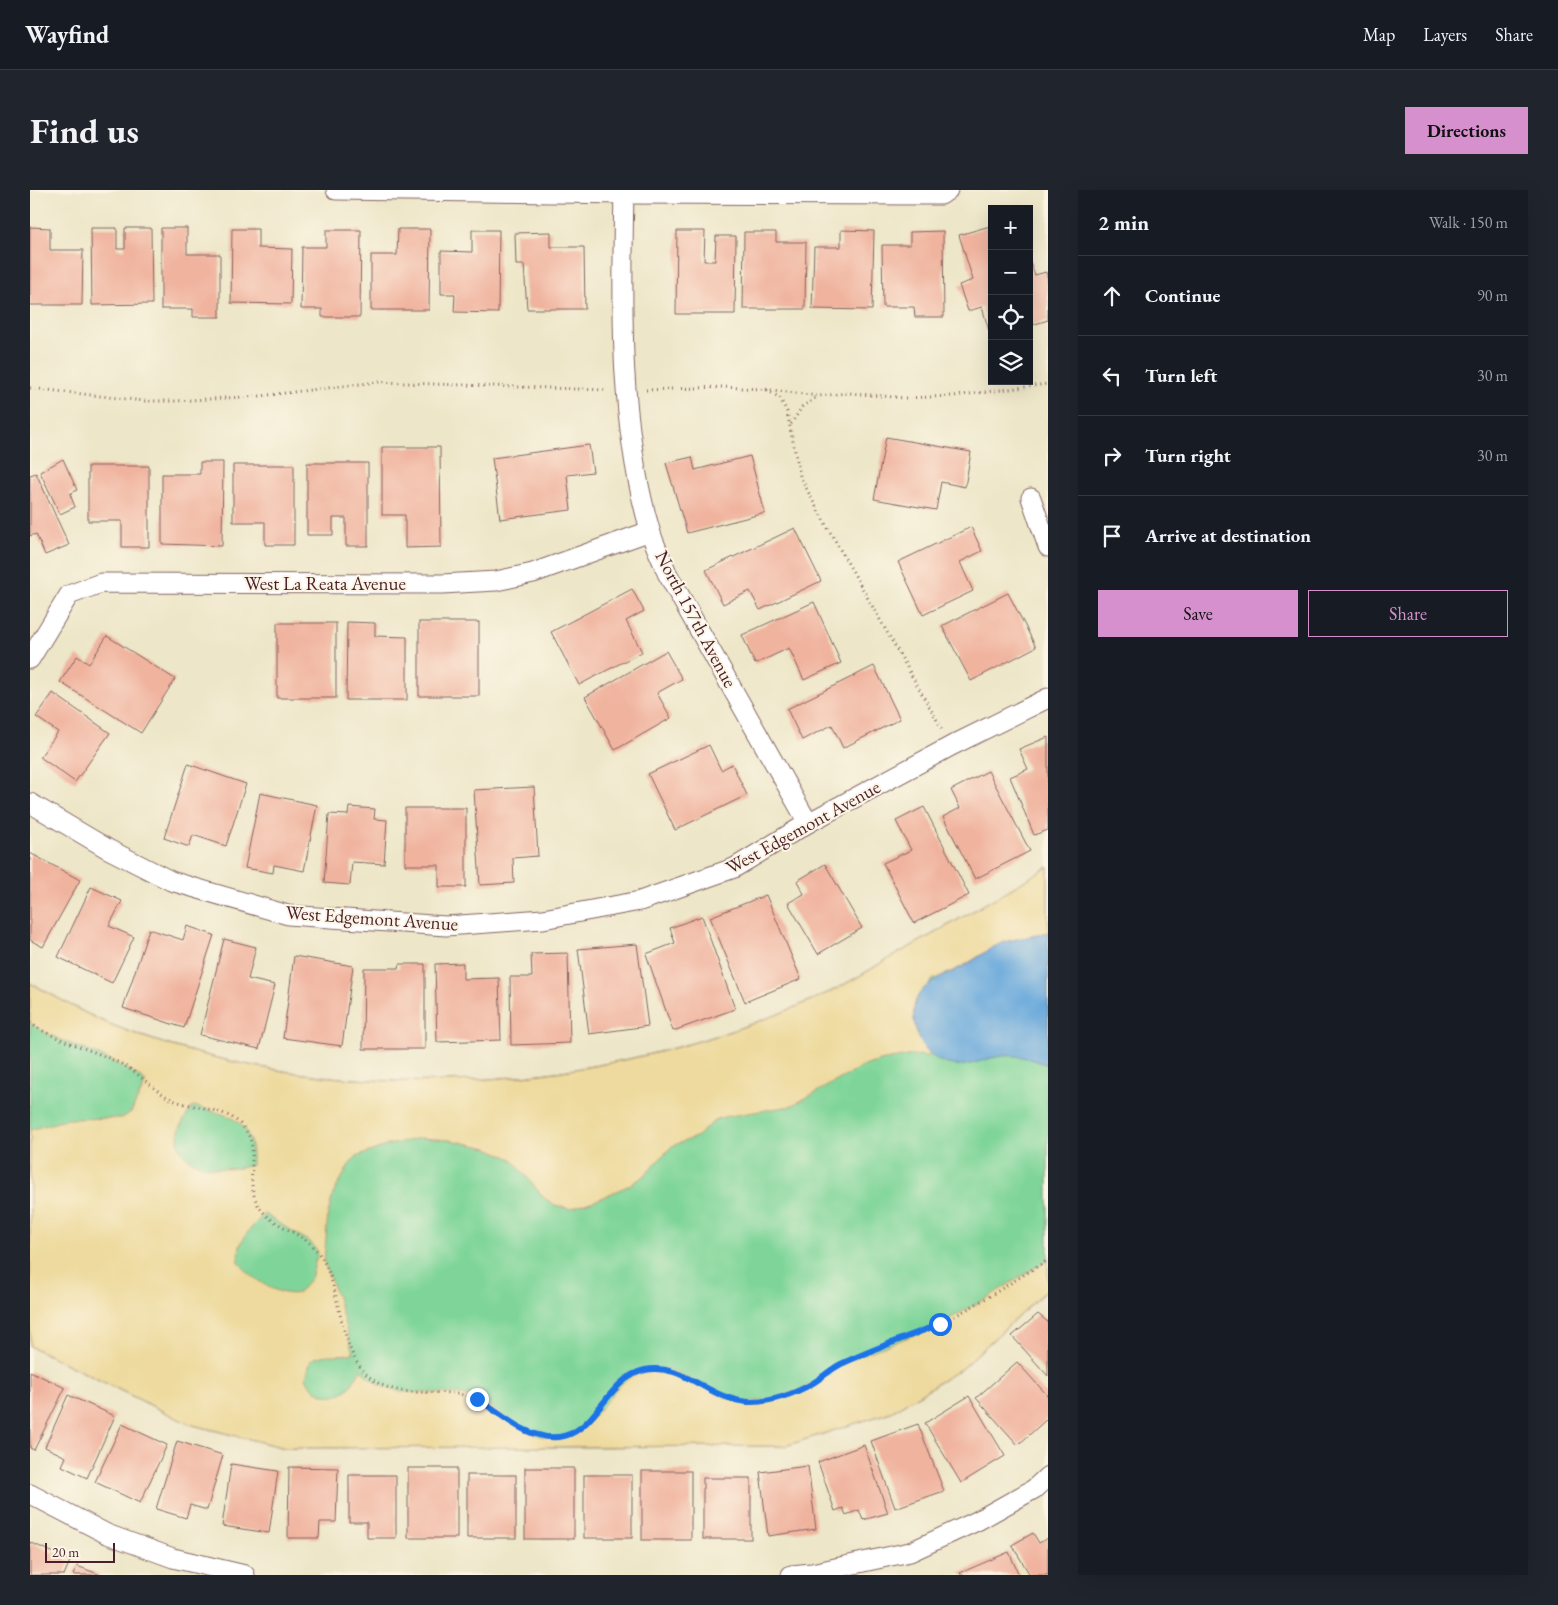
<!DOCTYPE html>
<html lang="en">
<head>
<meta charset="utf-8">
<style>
	:root { --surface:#171b24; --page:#20242c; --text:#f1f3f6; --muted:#9ea1a6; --line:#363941; --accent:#d690ce }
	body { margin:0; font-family:"EB Garamond",serif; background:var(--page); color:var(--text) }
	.controls { position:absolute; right:15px; top:15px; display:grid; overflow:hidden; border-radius:0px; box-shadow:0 5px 20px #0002 }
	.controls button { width:45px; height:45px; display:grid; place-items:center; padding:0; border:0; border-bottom:1px solid var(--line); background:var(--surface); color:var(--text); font:25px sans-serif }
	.scale { position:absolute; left:15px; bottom:12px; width:70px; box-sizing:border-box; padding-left:5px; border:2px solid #4a1f2b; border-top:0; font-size:14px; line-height:18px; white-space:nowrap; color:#4a1f2b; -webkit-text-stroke:4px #fcf5e5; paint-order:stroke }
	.stop { position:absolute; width:15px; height:15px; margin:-11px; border:4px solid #1a73e8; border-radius:50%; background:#fff }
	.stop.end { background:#1a73e8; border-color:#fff; box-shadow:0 1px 5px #0008 }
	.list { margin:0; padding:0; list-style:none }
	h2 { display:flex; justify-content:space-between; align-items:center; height:65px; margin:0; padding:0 20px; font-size:21px }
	h2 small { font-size:16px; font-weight:400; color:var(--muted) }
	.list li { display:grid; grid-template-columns:32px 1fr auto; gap:15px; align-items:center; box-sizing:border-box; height:80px; padding:0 20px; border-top:1px solid var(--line) }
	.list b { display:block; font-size:19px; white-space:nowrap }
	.list em { font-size:16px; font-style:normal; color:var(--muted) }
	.actions { display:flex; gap:10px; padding:15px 20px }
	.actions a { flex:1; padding:11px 0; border:1px solid var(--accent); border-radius:0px; text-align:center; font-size:18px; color:var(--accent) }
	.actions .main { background:var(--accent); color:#111 }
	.icon { flex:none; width:28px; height:28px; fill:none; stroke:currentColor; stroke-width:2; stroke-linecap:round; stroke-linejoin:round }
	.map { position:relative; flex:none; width:1018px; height:1385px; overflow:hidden; border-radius:0px }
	header { display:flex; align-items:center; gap:30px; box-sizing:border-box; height:70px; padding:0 25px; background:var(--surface); border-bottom:1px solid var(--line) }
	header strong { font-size:24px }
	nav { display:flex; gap:28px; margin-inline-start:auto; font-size:18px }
	.intro { display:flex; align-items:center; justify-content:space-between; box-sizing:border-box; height:120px; padding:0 30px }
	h1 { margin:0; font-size:35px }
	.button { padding:12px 22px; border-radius:0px; background:var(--accent); color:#111; font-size:18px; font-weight:700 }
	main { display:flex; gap:30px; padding:0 30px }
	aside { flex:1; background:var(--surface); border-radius:0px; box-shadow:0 5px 20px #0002 }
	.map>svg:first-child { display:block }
	.green { fill:#7fd599; stroke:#647a62 }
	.sand { fill:#eeda9e; stroke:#9c7c64; fill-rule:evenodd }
	.water { fill:#67a8db; stroke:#586483 }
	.building { fill:#f0b39e }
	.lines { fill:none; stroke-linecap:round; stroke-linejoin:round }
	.street-casing { stroke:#836562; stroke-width:21 }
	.path { stroke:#836562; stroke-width:3; stroke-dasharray:1 4; stroke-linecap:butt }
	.street { stroke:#fff; stroke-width:19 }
	.route { stroke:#1a73e8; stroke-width:6 }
	.labels { text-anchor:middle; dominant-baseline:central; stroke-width:4; stroke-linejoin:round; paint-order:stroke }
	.street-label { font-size:19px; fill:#4a1f2b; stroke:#fcf5e5 }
</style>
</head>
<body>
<header>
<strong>Wayfind</strong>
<nav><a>Map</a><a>Layers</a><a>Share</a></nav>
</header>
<div class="intro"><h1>Find us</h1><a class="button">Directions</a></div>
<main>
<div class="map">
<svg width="1018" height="1385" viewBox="0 0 1018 1385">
	<rect width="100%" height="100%" fill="#fcf5e5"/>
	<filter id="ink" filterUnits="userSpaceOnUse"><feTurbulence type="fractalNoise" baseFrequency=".02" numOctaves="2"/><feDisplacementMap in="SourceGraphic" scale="10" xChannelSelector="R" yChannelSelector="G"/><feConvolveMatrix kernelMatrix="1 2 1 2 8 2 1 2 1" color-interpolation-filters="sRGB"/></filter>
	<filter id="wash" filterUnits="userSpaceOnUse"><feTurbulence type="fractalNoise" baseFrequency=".0096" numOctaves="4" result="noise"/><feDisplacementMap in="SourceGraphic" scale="20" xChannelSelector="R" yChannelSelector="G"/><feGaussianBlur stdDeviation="1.12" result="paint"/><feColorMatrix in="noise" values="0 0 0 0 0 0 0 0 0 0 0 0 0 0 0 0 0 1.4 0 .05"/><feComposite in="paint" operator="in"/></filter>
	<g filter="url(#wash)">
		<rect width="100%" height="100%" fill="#ede6c8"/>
		<path class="green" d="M1018,677V1099L932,1178L861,1222L755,1256L255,1258L159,1234L0,1156V793C25,806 51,822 77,833C302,924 573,904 791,806C814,796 836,782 858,769C912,740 965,708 1018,677Z"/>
		<path class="sand" d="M1018,677V742L971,753L933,776L902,790L887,843L895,859L901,866L883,865L850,871L834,876L761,916L694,927L685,930L666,947L642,956L615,985L602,994L564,1011L539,1019L525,1015L514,1008L482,969L458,958L420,950L390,948L358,955L326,967L319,975L303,1004L298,1024L294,1072L308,1110L323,1163C308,1167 294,1162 281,1170L276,1187C282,1204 302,1212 318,1199C323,1194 327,1185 331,1179C357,1214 404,1197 440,1207C474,1217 497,1258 538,1245C571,1234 579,1191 613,1181C653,1169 682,1214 722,1212C743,1210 767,1203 785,1192C793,1186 801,1179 810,1174C843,1159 878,1149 911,1133C948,1115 983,1091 1018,1070V1099L932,1178L861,1222L755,1256L255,1258L159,1234L0,1156V940L38,929L92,928L101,922L116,892C82,864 37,858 0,833V793C25,806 51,822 77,833C302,924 573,904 791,806C814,796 836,782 858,769C912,740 965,708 1018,677ZM163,916C201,926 224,928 222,975C200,983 148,980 148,948C148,936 157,926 163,916ZM234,1024L281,1053L288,1062L281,1088L268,1103C249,1108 219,1087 209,1072C206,1050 221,1039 234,1024Z"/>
		<path class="water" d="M1018,742V875C1001,869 985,863 966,867C950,870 935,879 918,874C901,869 891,857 886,840C875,796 905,792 934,776C947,769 957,759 970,754C985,747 1002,748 1018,742Z"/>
		<g id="blocks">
			<g class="building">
				<polygon points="960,36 962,140 959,141 952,117 938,121 929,95 943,90 929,45"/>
				<polygon points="0,37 20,38 20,60 53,60 52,115 0,115"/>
				<polygon points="61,38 87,38 87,59 95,59 95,38 121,38 122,114 62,115"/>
				<polygon points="131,38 157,38 157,64 190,64 190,127 163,127 163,119 131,119"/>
				<polygon points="202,39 228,39 228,58 262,59 261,114 201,113"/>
				<polygon points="368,39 400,39 399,120 341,120 341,65 367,65"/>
				<polygon points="296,40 331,40 330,127 292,127 292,119 271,119 272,57 296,57"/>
				<polygon points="442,40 469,40 468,123 424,122 425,104 411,104 411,61 442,62"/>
				<polygon points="811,40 844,41 842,120 782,119 784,57 811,57"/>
				<polygon points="647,41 675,41 674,71 685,71 686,46 706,46 705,124 646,124"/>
				<polygon points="913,41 914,127 885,127 884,117 853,117 852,55 880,55 880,42"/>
				<polygon points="521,42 521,57 554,57 555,119 497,119 494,75 486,75 485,43"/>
				<polygon points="714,42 746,42 746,52 776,52 775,119 713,119"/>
				<polygon points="999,69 1005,85 1016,82 1018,90 1018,130 999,136"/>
				<polygon points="856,247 941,262 935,297 911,292 906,320 844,309"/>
				<polygon points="559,255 563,282 537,285 541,320 470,329 462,268"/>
				<polygon points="352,257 410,257 411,357 375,358 375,325 352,325"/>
				<polygon points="720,266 735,323 657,343 636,273 662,267 665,280"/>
				<polygon points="33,269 47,300 40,304 45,317 30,324 10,282"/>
				<polygon points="170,272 193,272 192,356 132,354 132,284 170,284"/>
				<polygon points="277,273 338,273 338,356 316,356 316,328 303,328 303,345 277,345"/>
				<polygon points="203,275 264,275 264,355 235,355 235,332 203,332"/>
				<polygon points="58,276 119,276 119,357 92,357 92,331 58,331"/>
				<polygon points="6,283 39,355 15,365 6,344 0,346 0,285"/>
				<polygon points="941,337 952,361 930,372 943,401 893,425 868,372"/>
				<polygon points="765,338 791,391 730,420 720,401 693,414 676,380"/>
				<polygon points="602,399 614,421 596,431 612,462 549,495 521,442"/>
				<polygon points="978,403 1006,457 941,491 912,436"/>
				<polygon points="784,412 811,473 774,490 759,458 725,474 712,445"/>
				<polygon points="317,432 345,433 345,446 377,447 377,510 316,510"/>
				<rect x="389" y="432" width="60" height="74"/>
				<rect x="247" y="433" width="59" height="75"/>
				<polygon points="77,446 145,489 111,543 30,492 47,466 59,474"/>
				<polygon points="636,461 652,489 627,503 641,528 585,560 555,507"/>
				<polygon points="844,476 870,529 813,558 802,535 772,550 757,519"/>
				<polygon points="23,503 80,543 45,592 10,567 28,542 6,527"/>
				<polygon points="1018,547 1018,640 1004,645 980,587 998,579 989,559"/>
				<polygon points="679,555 691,580 702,574 717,605 645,640 618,584"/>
				<polygon points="158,574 216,594 196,656 163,645 159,657 134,648"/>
				<polygon points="958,581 1000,661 945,689 913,627 930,618 921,600"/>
				<polygon points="504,597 508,666 483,668 484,693 450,695 444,600"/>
				<polygon points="230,603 287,615 274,681 244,675 243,683 215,678"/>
				<polygon points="319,617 345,619 344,629 357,630 354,674 322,672 320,695 294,693 299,624 318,625"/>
				<polygon points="894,617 939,705 884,733 853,673 881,660 866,631"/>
				<polygon points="375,618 436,618 436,697 409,697 409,675 375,675"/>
				<polygon points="0,663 50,690 13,757 0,750"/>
				<polygon points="795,674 832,738 788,764 758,713 774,704 767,691"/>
				<polygon points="61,697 92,711 79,736 104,747 82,793 28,767"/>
				<polygon points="736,705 771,789 715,812 680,727"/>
				<polygon points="672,726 705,819 643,841 616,764 645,753 640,738"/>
				<polygon points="157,736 184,745 154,838 93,818 119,739 153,750"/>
				<polygon points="194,749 226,757 218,789 245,795 229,859 170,845"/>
				<polygon points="607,754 618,836 559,844 548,759"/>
				<polygon points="538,763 540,853 481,855 480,787 502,787 501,764"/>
				<polygon points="264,766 323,776 312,856 253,848"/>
				<polygon points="433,773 433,789 469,788 471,850 407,852 405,774"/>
				<polygon points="370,774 395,774 395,859 333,859 334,778 369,778"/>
				<polygon points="1008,1124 1018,1132 1018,1186 982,1146"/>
				<polygon points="987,1172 1018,1206 1018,1228 988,1255 946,1208"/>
				<polygon points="0,1181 35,1198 4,1260 0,1258"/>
				<polygon points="38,1205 85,1226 57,1288 32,1276 36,1267 15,1257"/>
				<polygon points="939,1206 975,1266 931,1293 895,1233"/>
				<polygon points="92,1234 137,1255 110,1313 65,1292"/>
				<polygon points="888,1234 914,1301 865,1318 841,1251"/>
				<polygon points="147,1251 193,1265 177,1320 160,1315 156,1328 126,1319"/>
				<polygon points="834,1255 858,1323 833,1330 829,1320 816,1325 813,1318 805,1321 788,1272"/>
				<polygon points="201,1274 248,1281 239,1343 192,1336"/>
				<polygon points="778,1276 786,1339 738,1346 730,1282"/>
				<polygon points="259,1277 308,1278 306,1332 290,1332 289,1348 258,1348"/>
				<rect x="378" y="1278" width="49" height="70"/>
				<rect x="495" y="1278" width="49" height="71"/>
				<rect x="612" y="1281" width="49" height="69"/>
				<polygon points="319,1285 366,1285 366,1348 337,1348 337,1332 319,1332"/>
				<rect x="437" y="1285" width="49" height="63"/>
				<rect x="554" y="1285" width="48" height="63"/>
				<rect x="673" y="1288" width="48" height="61"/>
				<polygon points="1003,1343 1009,1353 1018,1348 1018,1385 1000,1385 982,1355"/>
				<polygon points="0,1352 40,1371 34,1385 0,1385"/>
				<polygon points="979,1362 989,1385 931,1385 930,1383"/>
				<polygon points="47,1376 71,1385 43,1385"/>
			</g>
		</g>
	</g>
	<g filter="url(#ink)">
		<use href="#blocks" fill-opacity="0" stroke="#836562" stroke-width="1"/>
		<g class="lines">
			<defs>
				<g id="street">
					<polyline points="306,0 594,4 911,5 918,0"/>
					<path d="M594,0C592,113 588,230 620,340C624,355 632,369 637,383L778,633"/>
					<polyline points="1001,308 1018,357"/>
					<polyline points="0,469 39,405 71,393 412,394 466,391 503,383 620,341"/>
					<polyline points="0,613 78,659 141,691 258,725 416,736 513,729 610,711 704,678 778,633 923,555 1018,508"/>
					<polyline points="0,1304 77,1344 143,1368 215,1385"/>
					<polyline points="761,1385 782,1383 880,1362 947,1331 1004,1299 1018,1286"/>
				</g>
			</defs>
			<use href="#street" class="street-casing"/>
			<g class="path">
				<polyline points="0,198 114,211 145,211 230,206 347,192 575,200"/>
				<polyline points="616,200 690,197 734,199 788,206 819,203 875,208 924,206 1018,194"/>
				<polyline points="737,200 750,208 757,222 770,286 786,317 912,539"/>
				<polyline points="761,234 772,217 787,207"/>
				<path d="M0,833C31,854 69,860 100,879C115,889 126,902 143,910C165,919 198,917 214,938C231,959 214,986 227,1013C239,1037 271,1040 287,1061C317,1100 303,1174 354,1196C383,1208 416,1197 444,1208C471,1219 488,1245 518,1247C569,1251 575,1183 623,1179C659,1176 684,1212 720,1212C741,1212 764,1203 782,1193C791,1188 799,1180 809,1175C842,1159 878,1149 911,1133C948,1115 983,1091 1018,1070"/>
			</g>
			<use href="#street" class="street"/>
		</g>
	</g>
	<g class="lines" filter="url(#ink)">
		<path class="route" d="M447,1209C466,1220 483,1237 505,1244C564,1264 569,1190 615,1180C652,1172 678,1209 718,1212C739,1213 765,1204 783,1193C793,1187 801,1179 811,1174C843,1159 877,1147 910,1134"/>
	</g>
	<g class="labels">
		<g class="street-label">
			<text x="295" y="393">West La Reata Avenue</text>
			<text transform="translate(666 429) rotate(62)">North 157th Avenue</text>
			<text transform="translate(773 637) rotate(-29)">West Edgemont Avenue</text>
			<text transform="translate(342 728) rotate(4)">West Edgemont Avenue</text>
		</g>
	</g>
</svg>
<div class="controls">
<button>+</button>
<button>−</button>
<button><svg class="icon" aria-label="locate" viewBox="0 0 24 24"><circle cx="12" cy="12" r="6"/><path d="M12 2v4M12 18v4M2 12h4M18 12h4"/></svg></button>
<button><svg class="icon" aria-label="layers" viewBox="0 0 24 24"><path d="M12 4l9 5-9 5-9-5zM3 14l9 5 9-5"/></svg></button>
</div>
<div class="scale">20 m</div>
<div class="stop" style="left:910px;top:1134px"></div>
<div class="stop end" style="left:447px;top:1209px"></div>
</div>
<aside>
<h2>2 min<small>Walk · 150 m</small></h2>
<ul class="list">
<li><svg class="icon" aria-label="ahead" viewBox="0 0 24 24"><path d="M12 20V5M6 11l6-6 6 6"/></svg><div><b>Continue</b></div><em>90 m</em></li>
<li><svg class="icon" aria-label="left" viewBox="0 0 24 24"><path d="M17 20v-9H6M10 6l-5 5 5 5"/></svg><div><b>Turn left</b></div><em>30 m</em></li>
<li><svg class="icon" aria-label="right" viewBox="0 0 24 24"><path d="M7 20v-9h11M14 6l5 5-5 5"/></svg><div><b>Turn right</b></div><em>30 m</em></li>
<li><svg class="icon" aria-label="arrive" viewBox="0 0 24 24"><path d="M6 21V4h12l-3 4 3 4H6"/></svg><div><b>Arrive at destination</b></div></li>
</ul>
<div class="actions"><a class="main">Save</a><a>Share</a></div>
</aside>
</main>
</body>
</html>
